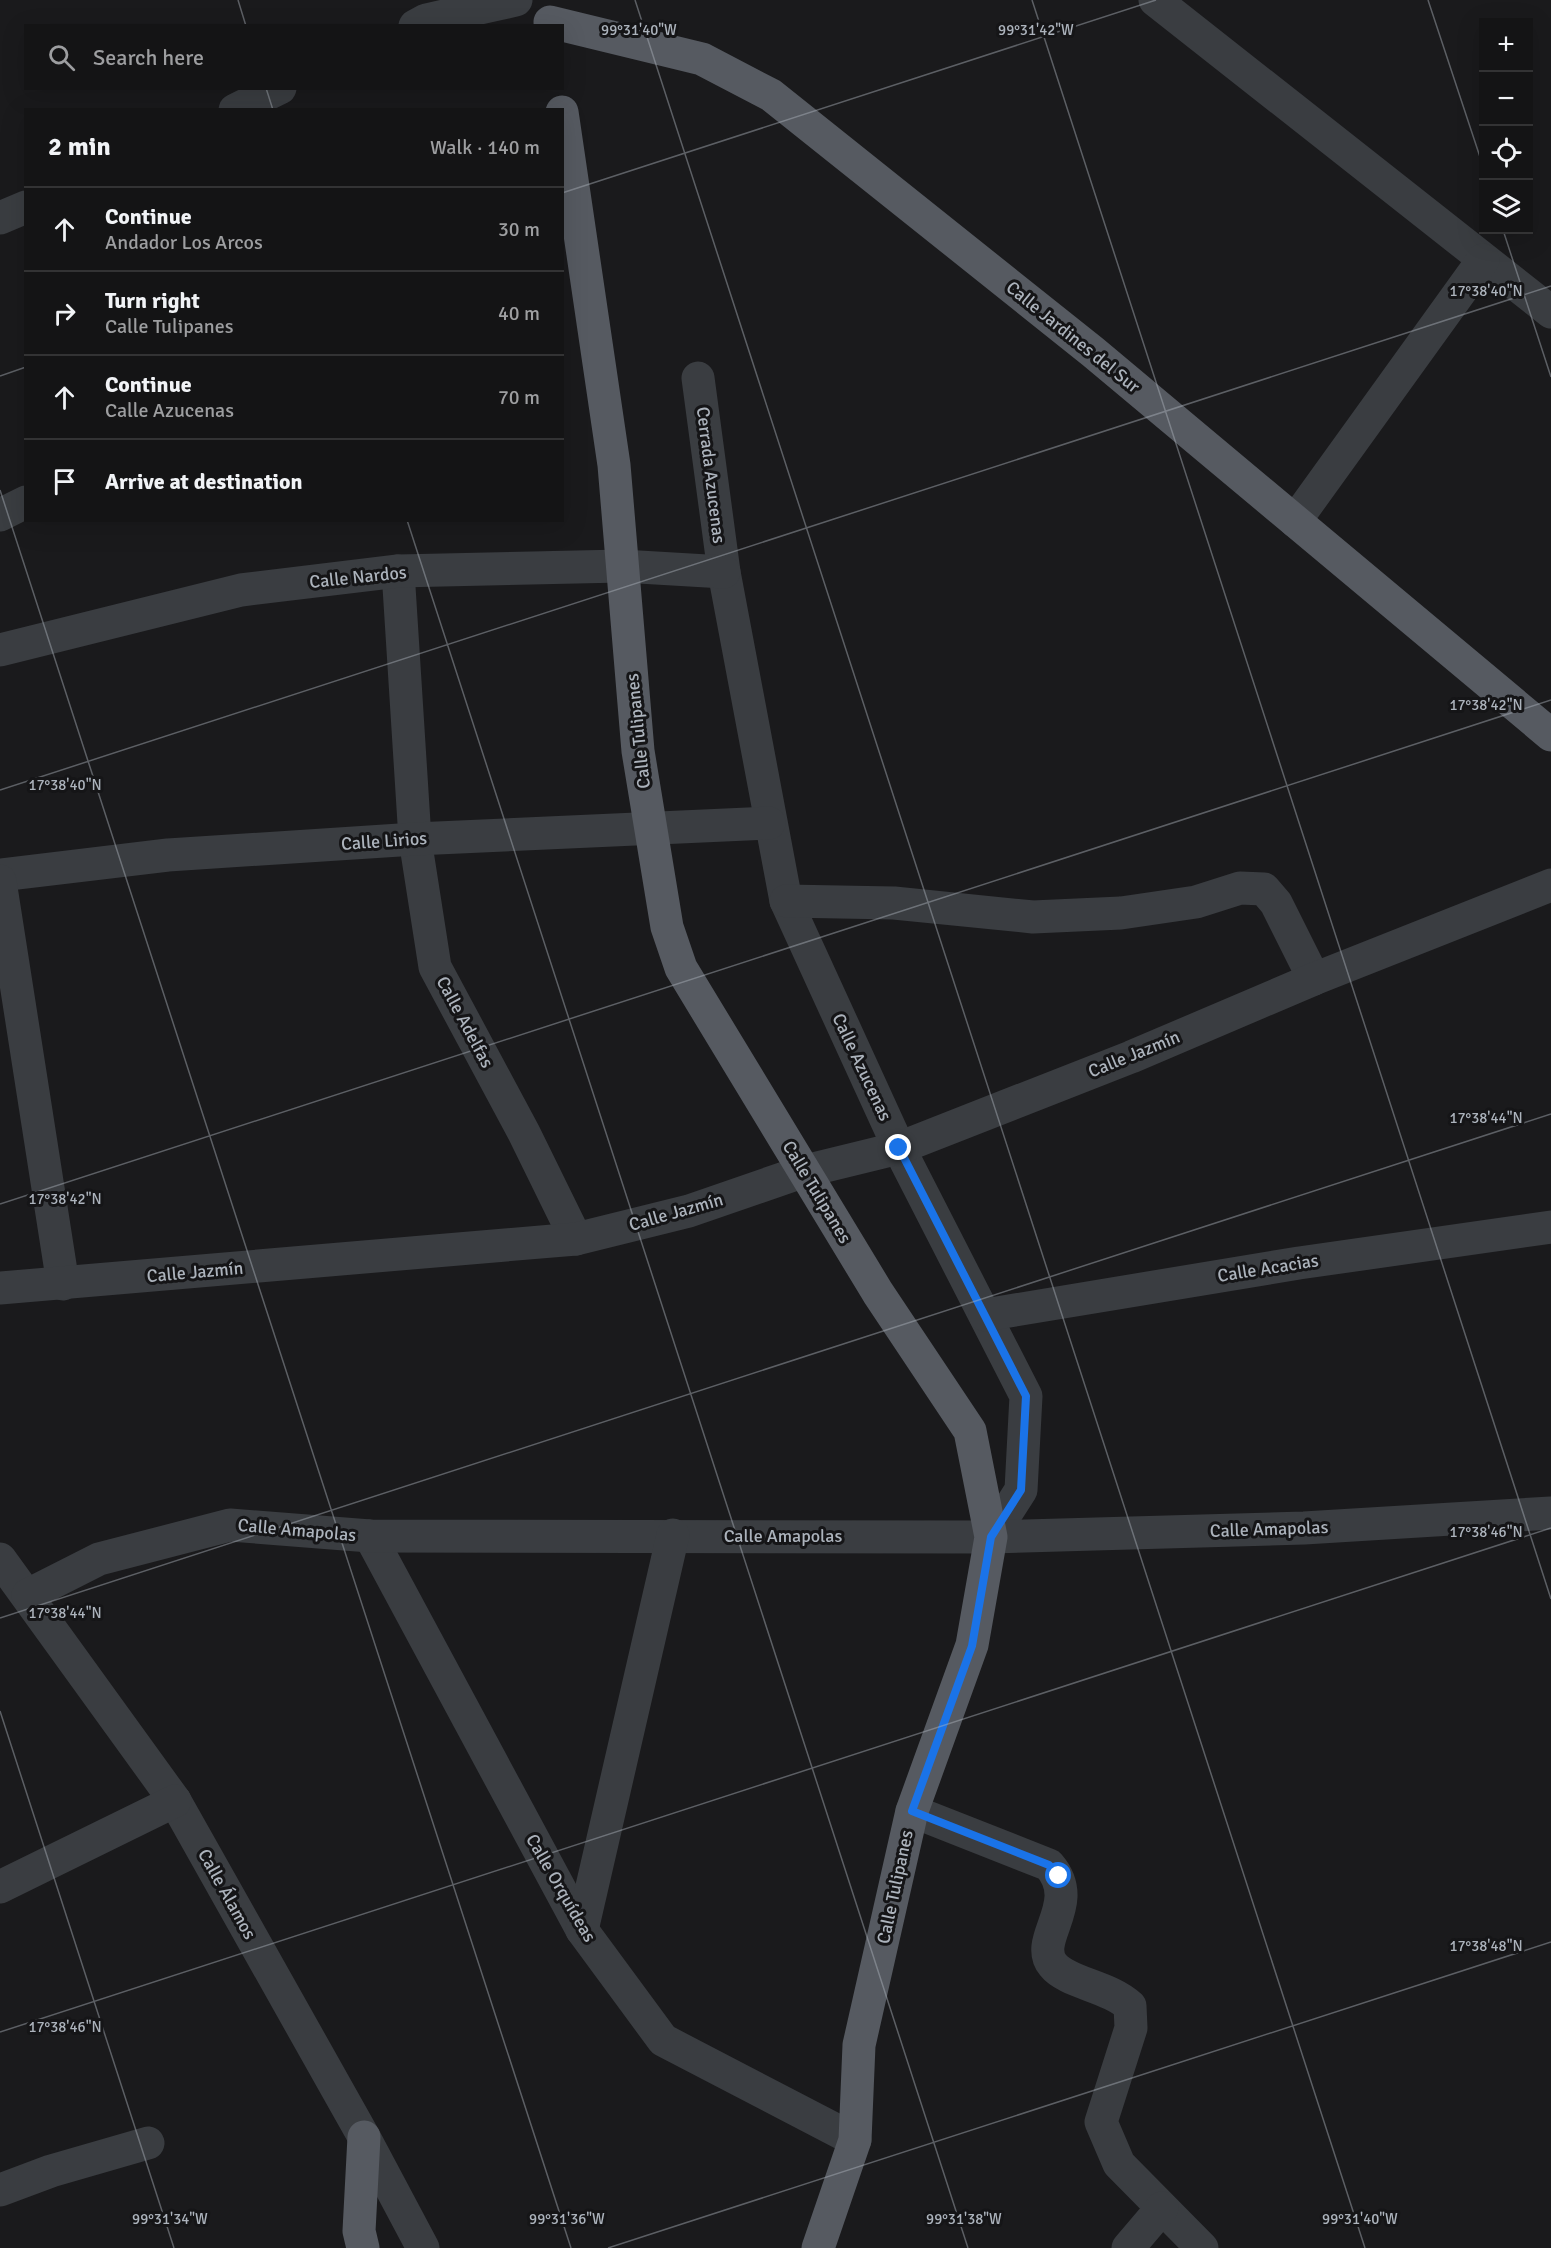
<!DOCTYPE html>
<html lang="en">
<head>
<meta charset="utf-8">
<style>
	:root { --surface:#141415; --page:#1d1d1e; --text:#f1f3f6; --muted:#9d9ea0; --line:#333334 }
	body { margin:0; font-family:Signika,sans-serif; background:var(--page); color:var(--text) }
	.controls { position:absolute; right:18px; top:18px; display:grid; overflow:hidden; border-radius:0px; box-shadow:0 6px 24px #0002 }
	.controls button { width:54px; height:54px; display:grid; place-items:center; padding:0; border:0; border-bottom:2px solid var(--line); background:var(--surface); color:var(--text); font:30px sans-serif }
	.stop { position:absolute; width:18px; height:18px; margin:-14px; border:4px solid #1a73e8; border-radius:50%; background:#fff }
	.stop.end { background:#1a73e8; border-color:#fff; box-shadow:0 2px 6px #0008 }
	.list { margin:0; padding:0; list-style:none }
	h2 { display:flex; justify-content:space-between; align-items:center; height:78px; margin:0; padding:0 24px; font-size:26px }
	h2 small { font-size:20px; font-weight:400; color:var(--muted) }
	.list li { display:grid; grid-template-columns:39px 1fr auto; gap:18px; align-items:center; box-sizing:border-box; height:84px; padding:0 24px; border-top:2px solid var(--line) }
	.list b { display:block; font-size:22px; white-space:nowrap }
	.list p { margin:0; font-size:20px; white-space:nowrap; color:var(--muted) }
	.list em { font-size:20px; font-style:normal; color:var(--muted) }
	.icon { flex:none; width:33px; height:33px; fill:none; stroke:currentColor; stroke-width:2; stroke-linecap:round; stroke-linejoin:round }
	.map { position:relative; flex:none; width:1551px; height:2248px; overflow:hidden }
	.search { position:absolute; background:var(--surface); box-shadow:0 6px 24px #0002; left:24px; top:24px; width:540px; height:66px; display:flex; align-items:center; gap:15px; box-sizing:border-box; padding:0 21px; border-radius:0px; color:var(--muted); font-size:22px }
	.panel { position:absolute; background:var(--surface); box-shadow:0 6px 24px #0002; left:24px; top:108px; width:540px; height:414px; border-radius:0px }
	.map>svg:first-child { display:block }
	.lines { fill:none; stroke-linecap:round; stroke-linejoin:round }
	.minor { stroke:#3a3d41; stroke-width:33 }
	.major { stroke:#565a61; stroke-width:33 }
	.route { stroke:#1a73e8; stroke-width:8 }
	.ticks { fill:none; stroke:#acb3bc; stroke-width:1.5; stroke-opacity:0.45 }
	.labels { text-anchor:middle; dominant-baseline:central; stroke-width:6; stroke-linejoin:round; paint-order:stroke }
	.street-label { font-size:18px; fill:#acb3bc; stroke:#151517 }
	.ticks-label { font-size:15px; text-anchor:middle; fill:#acb3bc; stroke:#151517; stroke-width:6; stroke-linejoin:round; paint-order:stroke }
</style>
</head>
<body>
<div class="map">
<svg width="1551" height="2248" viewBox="0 0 1551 2248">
	<rect width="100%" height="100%" fill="#1a1a1c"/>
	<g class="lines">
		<g class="minor">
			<polyline points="1155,0 1551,312"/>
			<polyline points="415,26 426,20 516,0"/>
			<polyline points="235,110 280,88"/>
			<polyline points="0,218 26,207"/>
			<polyline points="698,378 724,572 786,901 899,1148 1026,1396 1021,1490 991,1537"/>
			<polyline points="0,515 26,502"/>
			<polyline points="1295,521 1483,260"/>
			<polyline points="398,571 415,839 435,967 524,1133 576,1239"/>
			<polyline points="0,650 241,590 398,571 622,566 724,572"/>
			<polyline points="0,875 168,855 415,839 769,823"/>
			<polyline points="0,881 63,1284"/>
			<polyline points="786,901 894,903 1033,917 1121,913 1196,902 1240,888 1264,889 1276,903 1314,979"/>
			<polyline points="0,1288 576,1239 689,1211 805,1171 899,1148 1131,1057 1314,979 1551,885"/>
			<polyline points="985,1315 1299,1263 1551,1227"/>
			<polyline points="370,1536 582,1930 663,2040 855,2140"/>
			<polyline points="0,1559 175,1801 364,2137 423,2248"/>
			<polyline points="28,1595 99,1559 230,1525 370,1536 991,1537 1304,1528 1551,1513"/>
			<path d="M912,1811L1049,1865C1083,1904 1032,1939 1053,1965C1067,1983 1109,1986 1130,2006L1131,2028L1101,2122L1119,2164L1202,2248"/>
			<polyline points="0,1887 175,1801"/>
			<polyline points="582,1930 673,1535"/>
			<polyline points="0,2190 51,2171 148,2143"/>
			<polyline points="1128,2248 1162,2208"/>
		</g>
		<g class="major">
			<polyline points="550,22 702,59 771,95 1093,352 1551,735"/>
			<polyline points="562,112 614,465 638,751 667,927 681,968 878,1293 970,1431 991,1537 972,1645 912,1811 859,2045 855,2140 818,2248"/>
			<polyline points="363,2248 359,2231 364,2137"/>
		</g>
	</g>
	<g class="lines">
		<polyline class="route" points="899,1148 1026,1396 1021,1490 991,1537 972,1646 912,1811 1049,1865 1059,1876"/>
	</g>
	<path class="ticks" d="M238,0L246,26M635,0L1365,2248M1032,0L1551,1599M1428,0L1484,169M266,88L273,110M562,193L1156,0M1503,230L1551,377M0,376L26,367M0,490L571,2248M407,520L968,2248M0,790L1551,286M0,1204L1551,700M0,1618L1551,1114M0,1711L174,2248M0,2032L1551,1528M608,2248L1551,1942"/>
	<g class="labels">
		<g class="street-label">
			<text transform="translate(1073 337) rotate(39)">Calle Jardines del Sur</text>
			<text transform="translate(711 475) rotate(83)">Cerrada Azucenas</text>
			<text transform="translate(358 577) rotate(-6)">Calle Nardos</text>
			<text transform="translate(638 731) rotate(-96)">Calle Tulipanes</text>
			<text transform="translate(384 841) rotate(-4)">Calle Lirios</text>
			<text transform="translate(465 1022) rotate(62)">Calle Adelfas</text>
			<text transform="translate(1134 1054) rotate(-22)">Calle Jazmín</text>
			<text transform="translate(862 1067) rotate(65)">Calle Azucenas</text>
			<text transform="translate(817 1192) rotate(59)">Calle Tulipanes</text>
			<text transform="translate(676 1212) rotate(-16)">Calle Jazmín</text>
			<text transform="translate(1268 1268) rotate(-9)">Calle Acacias</text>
			<text transform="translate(195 1272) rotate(-5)">Calle Jazmín</text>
			<text transform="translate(1269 1529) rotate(-2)">Calle Amapolas</text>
			<text transform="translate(297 1530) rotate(5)">Calle Amapolas</text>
			<text x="783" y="1536">Calle Amapolas</text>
			<text transform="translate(895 1887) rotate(-78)">Calle Tulipanes</text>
			<text transform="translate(561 1888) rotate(60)">Calle Orquídeas</text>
			<text transform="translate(227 1894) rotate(61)">Calle Álamos</text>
		</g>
	</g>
	<g class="ticks-label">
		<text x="639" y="35">99°31'40"W</text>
		<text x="1036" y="35">99°31'42"W</text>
		<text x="1486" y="296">17°38'40"N</text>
		<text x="1486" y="710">17°38'42"N</text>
		<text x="65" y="790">17°38'40"N</text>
		<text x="1486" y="1123">17°38'44"N</text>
		<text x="65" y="1204">17°38'42"N</text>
		<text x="1486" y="1537">17°38'46"N</text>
		<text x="65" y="1618">17°38'44"N</text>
		<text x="1486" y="1951">17°38'48"N</text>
		<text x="65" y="2032">17°38'46"N</text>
		<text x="170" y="2224">99°31'34"W</text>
		<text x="567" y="2224">99°31'36"W</text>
		<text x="964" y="2224">99°31'38"W</text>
		<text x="1360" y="2224">99°31'40"W</text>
	</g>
</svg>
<div class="controls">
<button>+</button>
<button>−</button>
<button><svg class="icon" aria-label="locate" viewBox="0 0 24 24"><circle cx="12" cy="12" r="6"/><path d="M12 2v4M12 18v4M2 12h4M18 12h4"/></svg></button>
<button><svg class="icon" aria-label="layers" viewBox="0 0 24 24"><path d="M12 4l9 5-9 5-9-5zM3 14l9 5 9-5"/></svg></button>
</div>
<div class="stop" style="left:1059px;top:1876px"></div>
<div class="stop end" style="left:899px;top:1148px"></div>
<div class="search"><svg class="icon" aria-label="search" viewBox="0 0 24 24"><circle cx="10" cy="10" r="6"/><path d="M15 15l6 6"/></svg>Search here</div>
<section class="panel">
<h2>2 min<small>Walk · 140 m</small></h2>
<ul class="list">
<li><svg class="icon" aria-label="ahead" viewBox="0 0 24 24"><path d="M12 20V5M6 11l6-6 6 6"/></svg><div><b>Continue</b><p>Andador Los Arcos</p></div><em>30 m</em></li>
<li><svg class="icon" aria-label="right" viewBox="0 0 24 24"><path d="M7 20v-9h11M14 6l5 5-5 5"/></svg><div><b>Turn right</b><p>Calle Tulipanes</p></div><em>40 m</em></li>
<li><svg class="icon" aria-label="ahead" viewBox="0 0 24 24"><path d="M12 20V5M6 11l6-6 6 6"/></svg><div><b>Continue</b><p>Calle Azucenas</p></div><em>70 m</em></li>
<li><svg class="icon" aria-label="arrive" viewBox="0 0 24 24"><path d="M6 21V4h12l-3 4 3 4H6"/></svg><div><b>Arrive at destination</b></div></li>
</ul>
</section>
</div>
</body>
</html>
